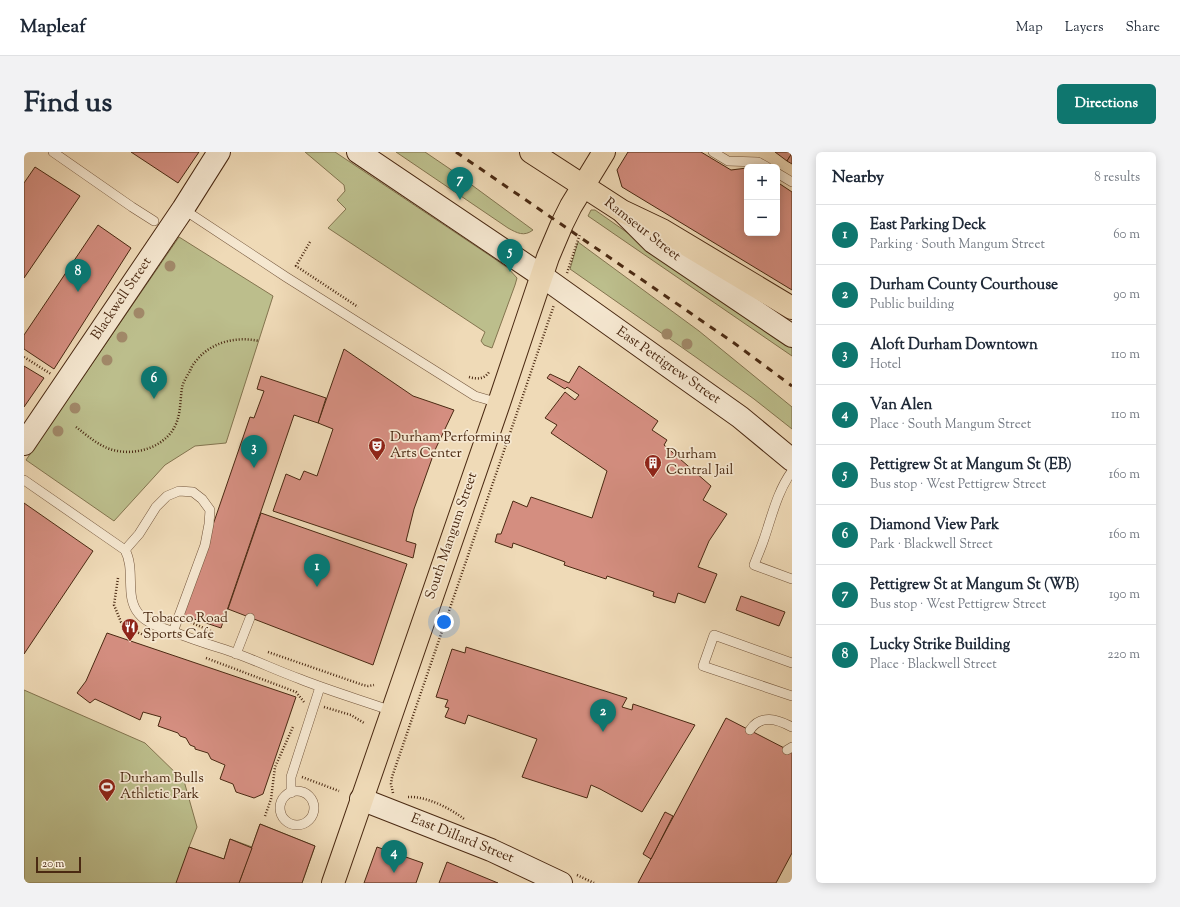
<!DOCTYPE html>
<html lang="en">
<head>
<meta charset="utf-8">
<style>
	:root { --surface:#fff; --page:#f2f2f3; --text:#1f2937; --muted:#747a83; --line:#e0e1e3; --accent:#0f766e }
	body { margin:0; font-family:"Sorts Mill Goudy",serif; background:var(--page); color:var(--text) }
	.controls { position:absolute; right:12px; top:12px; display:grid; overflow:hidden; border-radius:6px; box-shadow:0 2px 10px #0003 }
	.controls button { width:36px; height:36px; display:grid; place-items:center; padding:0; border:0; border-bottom:1px solid var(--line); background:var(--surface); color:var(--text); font:20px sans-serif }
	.scale { position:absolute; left:12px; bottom:10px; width:45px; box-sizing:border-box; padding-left:4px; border:2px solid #4a2912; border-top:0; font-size:11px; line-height:14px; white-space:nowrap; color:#4a2912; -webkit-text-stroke:3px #f5e7d0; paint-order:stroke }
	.you { position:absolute; left:420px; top:470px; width:14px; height:14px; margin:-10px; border:3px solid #fff; border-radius:50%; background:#1a73e8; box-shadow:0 0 0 6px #1a73e833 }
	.badge { display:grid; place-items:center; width:26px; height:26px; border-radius:50%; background:var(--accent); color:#fff; font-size:13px; font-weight:700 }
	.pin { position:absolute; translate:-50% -33px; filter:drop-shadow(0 1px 2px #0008) }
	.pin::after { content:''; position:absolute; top:21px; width:14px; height:12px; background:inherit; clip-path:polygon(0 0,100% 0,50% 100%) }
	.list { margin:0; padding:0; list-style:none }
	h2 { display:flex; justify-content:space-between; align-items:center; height:52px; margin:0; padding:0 16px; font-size:17px }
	h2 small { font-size:13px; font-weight:400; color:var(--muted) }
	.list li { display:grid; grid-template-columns:26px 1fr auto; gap:12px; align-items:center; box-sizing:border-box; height:60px; padding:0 16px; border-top:1px solid var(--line) }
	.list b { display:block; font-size:15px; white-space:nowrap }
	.list p { margin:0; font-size:13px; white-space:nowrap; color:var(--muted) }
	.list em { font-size:13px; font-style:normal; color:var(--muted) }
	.map { position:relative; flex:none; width:768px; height:731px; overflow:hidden; border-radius:6px }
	header { display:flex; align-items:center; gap:24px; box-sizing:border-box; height:56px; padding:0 20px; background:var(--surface); border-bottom:1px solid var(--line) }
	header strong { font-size:19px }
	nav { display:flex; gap:22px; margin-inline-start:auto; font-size:14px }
	.intro { display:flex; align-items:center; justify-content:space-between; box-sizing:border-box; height:96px; padding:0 24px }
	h1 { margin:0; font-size:28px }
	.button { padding:10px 18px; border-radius:6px; background:var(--accent); color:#fff; font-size:14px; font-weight:700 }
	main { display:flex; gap:24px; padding:0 24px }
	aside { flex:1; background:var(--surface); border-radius:6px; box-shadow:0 2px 10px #0003 }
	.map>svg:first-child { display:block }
	.green { fill:#bcbe8c; stroke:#83744f }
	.building { fill:#d48e80; stroke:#4a2912 }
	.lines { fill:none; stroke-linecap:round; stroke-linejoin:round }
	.lane-casing { stroke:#73553b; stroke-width:10 }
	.secondary-casing { stroke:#4a2912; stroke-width:24 }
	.primary-casing { stroke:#4a2912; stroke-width:24 }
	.path { stroke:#4a2912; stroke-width:2.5; stroke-dasharray:1 2; stroke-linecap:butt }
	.lane { stroke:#f5e7d0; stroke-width:9 }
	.secondary { stroke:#f5e7d0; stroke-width:22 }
	.primary { stroke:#efdab7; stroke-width:22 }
	.rail { stroke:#4a2912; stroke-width:3; stroke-dasharray:7 7; stroke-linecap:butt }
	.tree { fill:#a18969 }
	.labels { text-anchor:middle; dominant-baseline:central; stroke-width:3.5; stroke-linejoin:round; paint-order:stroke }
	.street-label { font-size:14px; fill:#4a2912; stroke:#f5e7d0 }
	.poi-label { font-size:14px; fill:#4a2912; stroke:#f5e7d0; text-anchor:start }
</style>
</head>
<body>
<header>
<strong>Mapleaf</strong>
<nav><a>Map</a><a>Layers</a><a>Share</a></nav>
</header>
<div class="intro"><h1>Find us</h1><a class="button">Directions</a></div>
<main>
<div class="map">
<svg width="768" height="731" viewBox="0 0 768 731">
	<rect width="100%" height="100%" fill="#efdab7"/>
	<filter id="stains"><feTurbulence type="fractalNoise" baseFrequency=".005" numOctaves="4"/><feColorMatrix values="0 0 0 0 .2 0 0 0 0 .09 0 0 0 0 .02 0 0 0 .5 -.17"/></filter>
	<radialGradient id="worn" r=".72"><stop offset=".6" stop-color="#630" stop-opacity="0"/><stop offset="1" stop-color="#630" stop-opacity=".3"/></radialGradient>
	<g class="green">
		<polygon points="281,0 311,0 462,101 484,116 493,126 491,133 468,196 460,193 457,189 461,180 304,76 322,57 313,48 321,39 320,33"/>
		<path d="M372,0H401L426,17L509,78C500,85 493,81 484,76Z"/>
		<polygon points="567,58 571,58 768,196 768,204 564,64"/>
		<polygon points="155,85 249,144 202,291 171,294 141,313 90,369 2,308"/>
		<polygon points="554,90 675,179 768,255 768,277 730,247 673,206 546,117"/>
		<polygon points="0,538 121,591 160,629 173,675 165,695 200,707 206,687 228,695 236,672 291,694 278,731 0,731"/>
	</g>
	<g class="building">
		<polygon points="107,0 175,0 154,31"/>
		<polygon points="604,0 677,0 707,18 723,16 723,81 753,81 753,30 768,40 768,138 598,35 593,18"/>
		<polygon points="751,0 768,0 768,1 763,9"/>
		<polygon points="768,1 768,12 763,9"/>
		<polygon points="11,15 56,44 0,126 0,31"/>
		<polygon points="74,73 107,96 30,217 0,197 0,183"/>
		<polygon points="320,197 389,244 430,258 411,298 390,357 382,389 392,392 389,406 249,359 262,322 276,328 280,319 293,324 309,277 294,271"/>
		<polygon points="0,214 20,226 0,255"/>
		<polygon points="555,214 634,269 628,278 643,288 640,293 687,334 679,348 703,362 685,389 674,415 693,422 681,451 654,441 651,451 629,444 630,440 583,424 582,427 540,413 541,410 489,391 488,396 471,390 473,382 477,382 489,349 503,355 507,345 568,366 583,319 527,281 533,273 521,266 541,240 551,248 555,243 543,235 541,237 523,226 526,222 545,231"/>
		<polygon points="237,224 302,246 294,271 270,263 197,476 158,463 226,265 230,266 240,239 233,237"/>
		<polygon points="0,351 69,399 0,502"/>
		<polygon points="237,361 383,412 349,513 204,457"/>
		<polygon points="717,444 761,460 755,474 712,458"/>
		<polygon points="83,481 272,545 239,642 230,646 212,640 209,632 196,627 201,613 187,607 184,601 171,597 171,595 166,593 162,586 156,584 154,581 134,574 137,565 119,560 116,568 71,547 66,551 53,541 62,529"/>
		<polygon points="442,495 603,546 598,555 608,558 609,552 671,573 618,660 576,637 567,633 563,646 498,625 513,587 444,563 441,572 421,565 425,556 421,555 424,548 412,545 428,497 441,501"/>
		<polygon points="702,566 768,600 768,701 752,731 614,731"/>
		<polygon points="641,660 649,664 627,707 619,702"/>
		<polygon points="236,672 291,694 278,731 215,731"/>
		<polygon points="206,687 228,696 215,731 152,731 165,695 200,707"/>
		<polygon points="353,695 399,711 392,731 340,731"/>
		<polygon points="423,710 474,731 415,731"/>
	</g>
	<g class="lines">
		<defs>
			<g id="lane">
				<polyline points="29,0 108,55 130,69"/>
				<polyline points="689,0 704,9 734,10 743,15"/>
				<polyline points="753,21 768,30"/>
				<polyline points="159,57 262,125 451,244 475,251"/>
				<path d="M768,319C753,340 748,364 740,387C737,396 733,405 730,413L768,427"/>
				<path d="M0,328L101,398C112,418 100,445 115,462C123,472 139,476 150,480C170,488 190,494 211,501C233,509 254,519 276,527C306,539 337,548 368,559"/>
				<polyline points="101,398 115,382 132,355 143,344 155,339 169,340 178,347 186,358 185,372 181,393 149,480"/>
				<polyline points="212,502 226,466"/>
				<polyline points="768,511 690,483 679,514 768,544"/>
				<path d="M726,578C737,562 753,567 768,575"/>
				<polyline points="763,598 768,595"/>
				<circle cx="273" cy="656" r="17"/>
				<polyline points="267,641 267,625 296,535"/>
			</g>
			<g id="secondary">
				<polyline points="334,0 518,124 654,221 716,265 768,308"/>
				<polyline points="600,61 629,90 768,184"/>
				<polyline points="0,292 159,57 195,0"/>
				<polyline points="337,647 467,698 537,731"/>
			</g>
			<g id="primary">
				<polyline points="507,0 598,59 638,78 768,156"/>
				<polyline points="309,731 475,251 524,105 538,72 547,54 580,0"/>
			</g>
		</defs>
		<use href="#lane" class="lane-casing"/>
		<use href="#secondary" class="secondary-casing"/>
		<use href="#primary" class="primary-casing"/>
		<g class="path">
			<polyline points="286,90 272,114 334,155"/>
			<polyline points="543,121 556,82"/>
			<polyline points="0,205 27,222"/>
			<path d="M445,225C452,227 460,228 465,220"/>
			<path d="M52,275C60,281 69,289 79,294C103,307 141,298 152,272C157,260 156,248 158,236C159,230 163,224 166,219C167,216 169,212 172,209C187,190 212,184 235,189"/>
			<polyline points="94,426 90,453 97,470 110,479 125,485"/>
			<polyline points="164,469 189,480"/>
			<polyline points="244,500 339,533 344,534 350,533"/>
			<polyline points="182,506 272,540 280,550"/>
			<polyline points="300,555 327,563 340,571"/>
			<polyline points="278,625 315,639"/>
			<polyline points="369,641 367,632 368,625 530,153"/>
			<path d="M384,645C402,644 426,656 440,667"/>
			<polyline points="241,664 247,647 251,615 269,575"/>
			<polyline points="553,723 570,731"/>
		</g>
		<use href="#lane" class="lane"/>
		<use href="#secondary" class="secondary"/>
		<use href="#primary" class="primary"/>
		<polyline class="rail" points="432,0 710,191 768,234"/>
	</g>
	<g class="tree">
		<circle cx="146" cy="114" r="5.5"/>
		<circle cx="115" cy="161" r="5.5"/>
		<circle cx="643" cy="182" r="5.5"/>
		<circle cx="98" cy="185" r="5.5"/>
		<circle cx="663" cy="192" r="5.5"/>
		<circle cx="83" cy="208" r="5.5"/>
		<circle cx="51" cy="256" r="5.5"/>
		<circle cx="34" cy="279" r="5.5"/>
	</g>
	<defs>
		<symbol id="theatre-pin" viewBox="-11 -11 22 30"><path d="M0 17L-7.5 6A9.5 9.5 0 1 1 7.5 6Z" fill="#8f2418" stroke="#f5e7d0"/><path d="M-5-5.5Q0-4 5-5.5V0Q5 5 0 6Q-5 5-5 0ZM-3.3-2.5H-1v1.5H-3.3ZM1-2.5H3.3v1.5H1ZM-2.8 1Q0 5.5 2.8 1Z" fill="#fff"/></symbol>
		<symbol id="building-pin" viewBox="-11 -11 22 30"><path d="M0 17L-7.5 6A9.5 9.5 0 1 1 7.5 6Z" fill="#8f2418" stroke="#f5e7d0"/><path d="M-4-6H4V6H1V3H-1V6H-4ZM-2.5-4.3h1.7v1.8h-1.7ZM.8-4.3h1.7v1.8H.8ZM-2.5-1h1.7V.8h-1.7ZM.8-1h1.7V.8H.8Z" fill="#fff"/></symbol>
		<symbol id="restaurant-pin" viewBox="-11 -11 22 30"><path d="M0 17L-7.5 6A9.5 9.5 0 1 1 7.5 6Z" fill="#8f2418" stroke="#f5e7d0"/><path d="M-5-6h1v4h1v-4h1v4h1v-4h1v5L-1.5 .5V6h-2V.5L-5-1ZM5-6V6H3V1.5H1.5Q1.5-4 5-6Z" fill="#fff"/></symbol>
		<symbol id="stadium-pin" viewBox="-11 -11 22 30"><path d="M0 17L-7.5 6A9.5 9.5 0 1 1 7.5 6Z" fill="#8f2418" stroke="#f5e7d0"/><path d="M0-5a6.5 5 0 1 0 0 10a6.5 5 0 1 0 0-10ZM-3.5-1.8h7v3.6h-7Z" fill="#fff"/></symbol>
	</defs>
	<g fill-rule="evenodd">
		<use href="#theatre-pin" x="343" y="284" width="20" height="27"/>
		<use href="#building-pin" x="619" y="301" width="20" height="27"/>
		<use href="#restaurant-pin" x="96" y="465" width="20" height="27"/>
		<use href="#stadium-pin" x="73" y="625" width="20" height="27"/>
	</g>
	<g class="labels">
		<g class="street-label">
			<text transform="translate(618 78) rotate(38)">Ramseur Street</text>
			<text transform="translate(98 147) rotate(-56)">Blackwell Street</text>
			<text transform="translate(644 214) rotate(35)">East Pettigrew Street</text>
			<text transform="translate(428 384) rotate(-71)">South Mangum Street</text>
			<text transform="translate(438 687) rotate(22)">East Dillard Street</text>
		</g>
		<g class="poi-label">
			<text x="366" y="286">Durham Performing<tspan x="366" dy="16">Arts Center</tspan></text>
			<text x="642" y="303">Durham<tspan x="642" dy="16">Central Jail</tspan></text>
			<text x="119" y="467">Tobacco Road<tspan x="119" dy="16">Sports Cafe</tspan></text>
			<text x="96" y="627">Durham Bulls<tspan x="96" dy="16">Athletic Park</tspan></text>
		</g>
	</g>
	<rect width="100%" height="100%" filter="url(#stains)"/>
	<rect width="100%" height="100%" fill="url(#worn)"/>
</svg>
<div class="controls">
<button>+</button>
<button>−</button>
</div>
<div class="scale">20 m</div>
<div class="you"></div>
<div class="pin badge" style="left:293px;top:435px">1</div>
<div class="pin badge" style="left:579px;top:580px">2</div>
<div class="pin badge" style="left:230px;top:316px">3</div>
<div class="pin badge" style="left:370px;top:721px">4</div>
<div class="pin badge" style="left:486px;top:120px">5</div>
<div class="pin badge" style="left:130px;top:247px">6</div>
<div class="pin badge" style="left:436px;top:48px">7</div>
<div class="pin badge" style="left:54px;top:140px">8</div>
</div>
<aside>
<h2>Nearby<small>8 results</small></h2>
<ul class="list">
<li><span class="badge">1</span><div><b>East Parking Deck</b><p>Parking · South Mangum Street</p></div><em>60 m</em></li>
<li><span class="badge">2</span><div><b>Durham County Courthouse</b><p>Public building</p></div><em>90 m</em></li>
<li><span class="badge">3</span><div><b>Aloft Durham Downtown</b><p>Hotel</p></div><em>110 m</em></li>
<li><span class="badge">4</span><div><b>Van Alen</b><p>Place · South Mangum Street</p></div><em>110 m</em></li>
<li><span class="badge">5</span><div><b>Pettigrew St at Mangum St (EB)</b><p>Bus stop · West Pettigrew Street</p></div><em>160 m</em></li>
<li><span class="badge">6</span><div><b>Diamond View Park</b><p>Park · Blackwell Street</p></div><em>160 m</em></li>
<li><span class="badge">7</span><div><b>Pettigrew St at Mangum St (WB)</b><p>Bus stop · West Pettigrew Street</p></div><em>190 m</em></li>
<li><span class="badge">8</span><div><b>Lucky Strike Building</b><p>Place · Blackwell Street</p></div><em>220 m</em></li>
</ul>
</aside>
</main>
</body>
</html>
